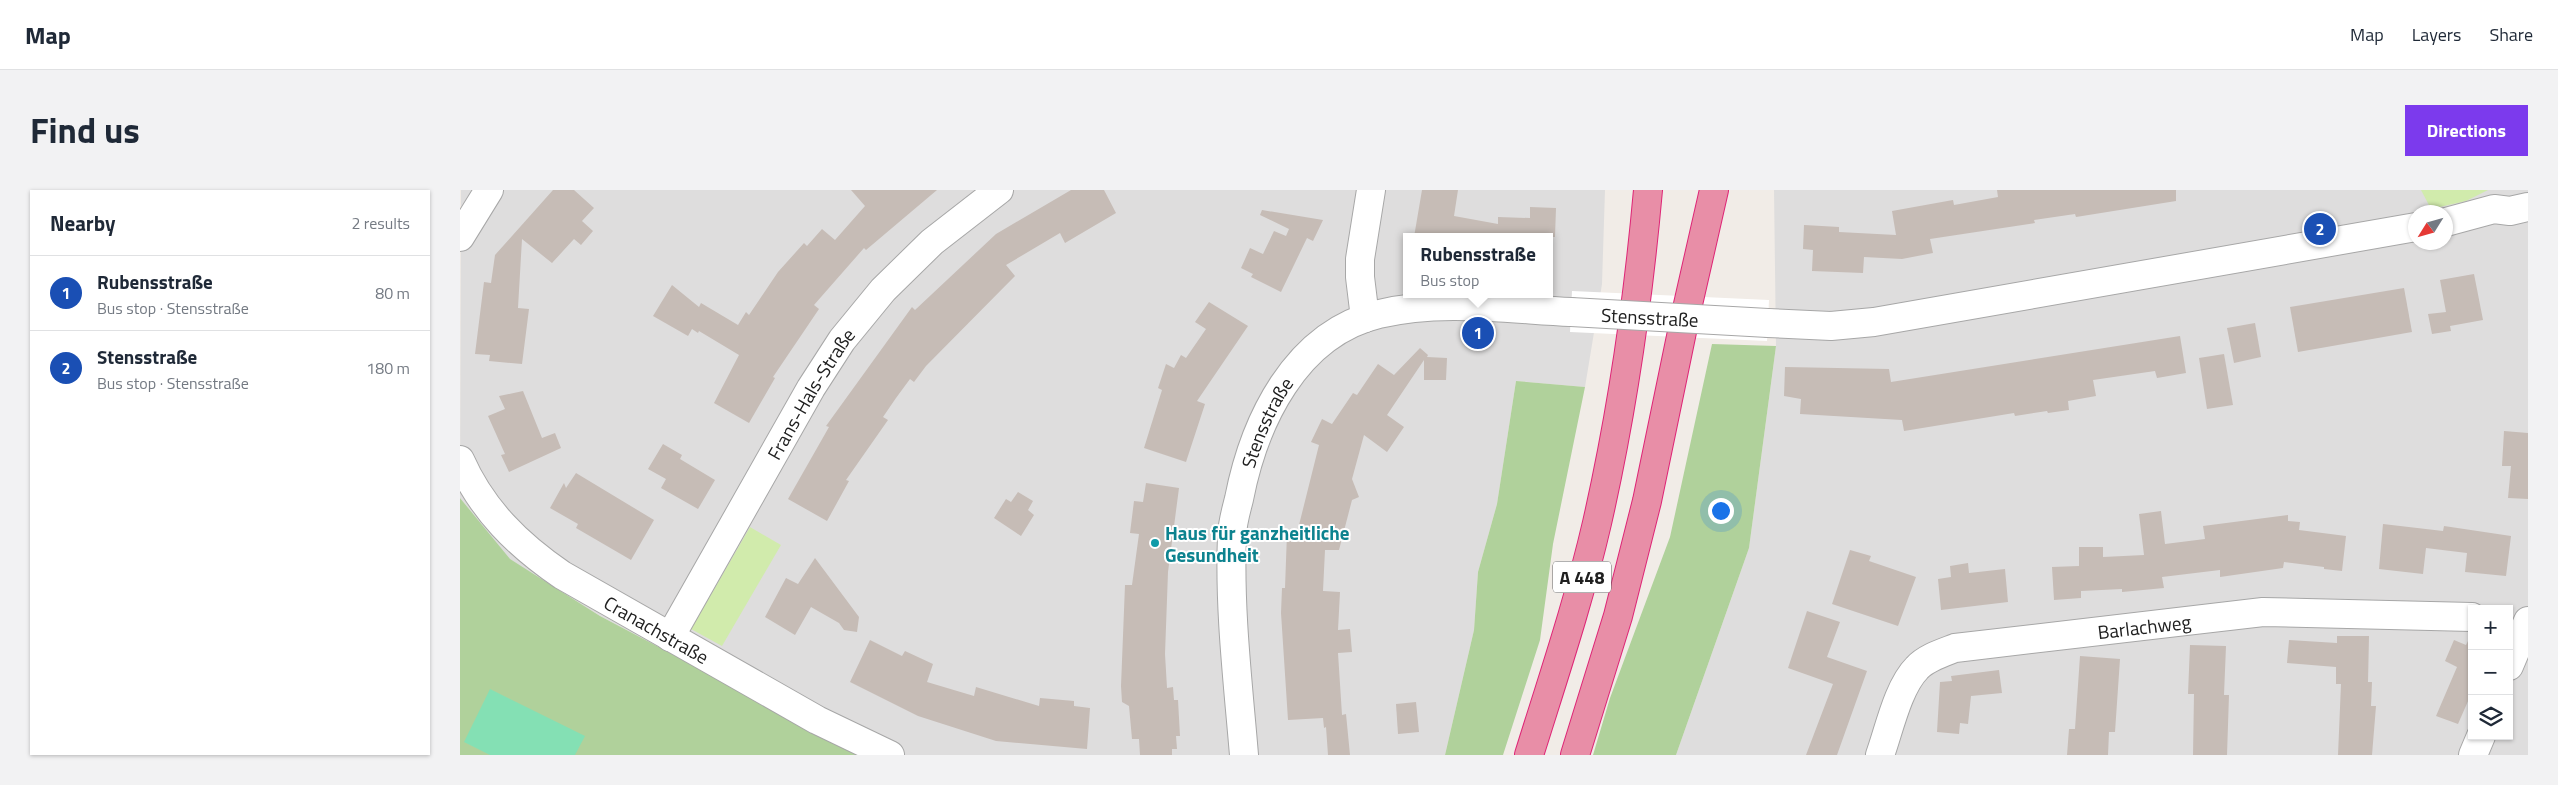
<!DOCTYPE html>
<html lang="en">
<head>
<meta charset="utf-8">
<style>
	:root { --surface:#fff; --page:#f2f2f3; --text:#1f2937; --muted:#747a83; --line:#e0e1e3; --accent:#7c3aed }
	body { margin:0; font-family:"Titillium Web",sans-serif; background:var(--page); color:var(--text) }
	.controls { position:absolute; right:15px; bottom:15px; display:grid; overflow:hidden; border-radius:0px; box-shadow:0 1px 4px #0004 }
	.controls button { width:45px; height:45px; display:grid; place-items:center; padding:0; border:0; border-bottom:1px solid var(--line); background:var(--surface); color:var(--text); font:25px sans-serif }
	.compass { position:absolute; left:1948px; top:15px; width:45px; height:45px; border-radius:50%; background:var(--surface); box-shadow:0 1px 4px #0004; rotate:233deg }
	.you { position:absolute; left:1260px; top:320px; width:18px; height:18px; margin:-12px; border:4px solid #fff; border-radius:50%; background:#1a73e8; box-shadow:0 0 0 8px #1a73e833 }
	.badge { display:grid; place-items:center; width:32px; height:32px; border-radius:50%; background:var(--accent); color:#fff; font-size:16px; font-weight:700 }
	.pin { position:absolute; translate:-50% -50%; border:2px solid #fff; box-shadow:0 1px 5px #0006 }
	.popup { position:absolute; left:943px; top:43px; width:150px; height:65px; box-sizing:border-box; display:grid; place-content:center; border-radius:0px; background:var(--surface); filter:drop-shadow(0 1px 4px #0005); font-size:16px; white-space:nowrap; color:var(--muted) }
	.popup b { font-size:19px; color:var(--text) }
	.popup::after { content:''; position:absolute; left:50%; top:100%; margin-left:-10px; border:10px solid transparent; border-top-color:var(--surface) }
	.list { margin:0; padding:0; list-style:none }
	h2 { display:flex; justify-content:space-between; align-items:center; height:65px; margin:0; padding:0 20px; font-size:21px }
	h2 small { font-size:16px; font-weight:400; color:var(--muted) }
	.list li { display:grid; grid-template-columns:32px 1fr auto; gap:15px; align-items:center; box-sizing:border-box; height:75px; padding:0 20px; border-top:1px solid var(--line) }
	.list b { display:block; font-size:19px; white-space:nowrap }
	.list p { margin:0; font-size:16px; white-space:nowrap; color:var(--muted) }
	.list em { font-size:16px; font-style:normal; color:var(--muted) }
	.icon { flex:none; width:28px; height:28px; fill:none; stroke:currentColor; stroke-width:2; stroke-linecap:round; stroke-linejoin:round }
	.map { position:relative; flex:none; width:2068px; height:565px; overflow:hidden; border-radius:0px }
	header { display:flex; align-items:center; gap:30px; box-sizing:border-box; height:70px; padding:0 25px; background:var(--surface); border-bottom:1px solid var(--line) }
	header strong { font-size:24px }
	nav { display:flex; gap:28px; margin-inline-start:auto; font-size:18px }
	.intro { display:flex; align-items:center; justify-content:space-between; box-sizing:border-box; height:120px; padding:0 30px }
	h1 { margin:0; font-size:35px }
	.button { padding:12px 22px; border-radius:0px; background:var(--accent); color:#fff; font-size:18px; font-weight:700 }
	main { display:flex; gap:30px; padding:0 30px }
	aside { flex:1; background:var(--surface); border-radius:0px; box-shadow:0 1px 4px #0004 }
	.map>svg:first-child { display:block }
	.residential { fill:#dedddd; fill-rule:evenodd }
	.grass { fill:#d1ebac }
	.forest { fill:#b0d19b }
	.pitch { fill:#84e0b4 }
	.pier { fill:#fff }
	.building { fill:#c6bcb6 }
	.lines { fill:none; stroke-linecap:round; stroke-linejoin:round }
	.minor-casing { stroke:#a7a7a7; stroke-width:30 }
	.highway-casing { stroke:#de2576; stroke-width:30 }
	.minor { stroke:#fff; stroke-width:28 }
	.highway { stroke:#e88ea7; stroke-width:28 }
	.minor-bridge-casing { stroke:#a7a7a7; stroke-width:30; stroke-linecap:butt }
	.minor-bridge { stroke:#fff; stroke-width:28 }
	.culture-dot { fill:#0f9aa8; stroke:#fff; stroke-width:2 }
	.labels { text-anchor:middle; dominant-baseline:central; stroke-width:4; stroke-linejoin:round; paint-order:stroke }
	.shield { fill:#fff; stroke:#636363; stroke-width:1 }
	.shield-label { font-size:18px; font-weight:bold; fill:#202020 }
	.street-label { font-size:19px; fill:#202020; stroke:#fff }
	.culture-label { font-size:19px; font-weight:bold; fill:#0d838f; stroke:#fff; text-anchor:start }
</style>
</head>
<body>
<header>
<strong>Map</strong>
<nav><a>Map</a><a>Layers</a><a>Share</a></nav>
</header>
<div class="intro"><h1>Find us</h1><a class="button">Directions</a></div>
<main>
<aside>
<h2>Nearby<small>2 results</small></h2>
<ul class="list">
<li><span class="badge" style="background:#1a4fb4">1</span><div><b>Rubensstraße</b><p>Bus stop · Stensstraße</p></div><em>80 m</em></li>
<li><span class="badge" style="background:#1a4fb4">2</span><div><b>Stensstraße</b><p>Bus stop · Stensstraße</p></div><em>180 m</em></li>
</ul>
</aside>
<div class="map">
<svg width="2068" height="565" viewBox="0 0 2068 565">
	<rect width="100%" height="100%" fill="#f1ece7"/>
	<g class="residential">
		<path d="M1,0H1145L1142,94L1125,197L1056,191L1037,314L1018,382L1014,440L985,565H414L341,533L140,426L49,369L0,308ZM947,47H1089V104H947Z"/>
		<path d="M1314,0H2068V565H1216L1289,358L1316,156ZM1956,22H1986V52H1956ZM2012,419H2049V546H2012Z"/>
	</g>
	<g class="grass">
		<polygon points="1961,0 2028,0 2006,11 1971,19"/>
		<polygon points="290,337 321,355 262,456 231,439"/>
	</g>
	<g class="forest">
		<polygon points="1252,154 1316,156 1289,358 1216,565 1133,565 1150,508 1210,347"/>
		<polygon points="1056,191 1125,197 1093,354 1080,450 1043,565 985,565 1014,440 1018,382 1037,314"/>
		<polygon points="0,308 50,369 140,426 341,532 414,565 0,565"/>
	</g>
	<polygon class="pitch" points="30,499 125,546 115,565 30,565 4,552"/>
	<polygon class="pier" points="1112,101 1309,110 1307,151 1110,142"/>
	<g class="building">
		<polygon points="93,0 114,0 134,18 122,31 133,41 121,55 114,49 92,73 62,49 58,118 69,119 62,174 29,171 30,165 15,164 24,92 31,93 35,65"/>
		<polygon points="391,0 477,0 406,60 404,58 354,115 359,119 313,187 315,188 289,233 254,213 279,165 239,141 238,143 232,139 228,146 193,126 212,95 239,117 241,113 278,135 286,122 289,125 318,82 344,53 347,56 362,39 375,50 405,16"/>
		<polygon points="611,0 644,0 656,23 605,53 600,43 546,75 555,86 466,176 454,192 450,189 436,208 423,227 428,230 386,290 389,291 367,331 328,309 369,237 366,236 452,117 455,120 536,44"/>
		<polygon points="962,0 998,0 994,26 1038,34 1038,27 1070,28 1070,17 1096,18 1095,47 954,47"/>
		<polygon points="1537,0 1716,0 1716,11 1616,27 1615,24 1574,30 1575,33 1470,49 1473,63 1442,69 1404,67 1403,83 1352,81 1353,60 1343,59 1344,35 1379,37 1379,42 1436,45 1432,21 1493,10 1494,15 1538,7"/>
		<polygon points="802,20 863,30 853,51 847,48 821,102 791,87 793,84 781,78 790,58 803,64 814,41 826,46 829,39 800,25"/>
		<polygon points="2014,84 2023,130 1990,136 1991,141 1972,144 1968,124 1986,122 1980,90"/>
		<polygon points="1944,98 1952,142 1838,162 1830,117"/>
		<polygon points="749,112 788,136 737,211 745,214 726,272 684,258 702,200 698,198 706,174 714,178 721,165 726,168 746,139 735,132"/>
		<polygon points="1795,133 1801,167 1774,173 1767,138"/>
		<polygon points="1720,146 1726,183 1697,188 1695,181 1633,190 1636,206 1608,211 1609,220 1588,223 1587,221 1555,226 1554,223 1444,241 1442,230 1340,224 1341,209 1324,206 1325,177 1429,179 1431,192"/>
		<polygon points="960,158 968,165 967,167 987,168 986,190 964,190 964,170 927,225 944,237 927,262 904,245 892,289 899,307 892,310 879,360 865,360 863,401 880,402 878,440 890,439 892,462 878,463 882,525 886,524 890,565 868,565 866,537 864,538 863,528 828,530 821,423 822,398 825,398 827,343 837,343 859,255 851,252 862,229 872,234 893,203 897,205 918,174 934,185"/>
		<polygon points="1764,164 1773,215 1747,219 1739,168"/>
		<polygon points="63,201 82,248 95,243 101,258 49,282 41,265 45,264 28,226 45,219 39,206"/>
		<polygon points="2044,241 2068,243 2068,309 2048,308 2051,276 2042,276"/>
		<polygon points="203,254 222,265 220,269 255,290 238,319 201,298 206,289 188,279"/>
		<polygon points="116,283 194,330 171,370 116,338 118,334 90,318 104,293 106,298"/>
		<polygon points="686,293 719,298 708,382 705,464 707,498 713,497 714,510 718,510 720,546 716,546 717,559 712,559 712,565 680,565 679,549 672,549 669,516 662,512 661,496 665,395 672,395 679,344 670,343 674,311 683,312"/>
		<polygon points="558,302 573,311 568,320 574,325 561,346 534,328 546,309 551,312"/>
		<polygon points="1701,321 1705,354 1745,349 1743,336 1828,325 1828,331 1840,332 1839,340 1886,346 1882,381 1864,379 1864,377 1824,372 1823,378 1760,387 1760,380 1702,387 1704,398 1662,402 1662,399 1621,401 1621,408 1594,410 1592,377 1619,376 1619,357 1643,357 1643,367 1684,365 1679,324"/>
		<polygon points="1923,334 1983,341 1984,336 2051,346 2046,386 2005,382 2007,363 1966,358 1963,384 1919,379"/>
		<polygon points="1390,360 1411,366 1409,371 1456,387 1438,436 1372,414"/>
		<polygon points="355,368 399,427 397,442 384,440 379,433 351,417 335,445 305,427 326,388 338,394"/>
		<polygon points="1508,373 1509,383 1545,379 1548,412 1481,420 1478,389 1491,387 1490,376"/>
		<polygon points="1347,421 1380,432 1367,467 1407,481 1377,565 1346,565 1373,494 1328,478"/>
		<polygon points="2012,443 2012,502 1998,534 1976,526 1997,477 1985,471 1994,450 2006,455"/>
		<polygon points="1877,446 1909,446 1908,492 1912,492 1911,516 1916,516 1912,565 1878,565 1881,494 1876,494 1876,477 1827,473 1829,450 1877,453"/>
		<polygon points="410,450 442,466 445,461 473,474 467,492 514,506 516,497 579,516 580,508 614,511 614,516 630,518 627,559 536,551 458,526 390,492"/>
		<polygon points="1730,455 1766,456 1764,505 1769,505 1767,565 1733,565 1734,504 1728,504"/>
		<polygon points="1620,466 1660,469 1655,542 1649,542 1648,565 1607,565 1609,539 1615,539"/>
		<polygon points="1539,480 1542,503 1511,506 1508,534 1500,533 1499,544 1477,542 1480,492 1492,491 1491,486"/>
		<polygon points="956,512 959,542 938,544 936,514"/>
	</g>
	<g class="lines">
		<defs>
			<g id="minor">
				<polyline points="1986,32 2034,19 2050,21 2068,17"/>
				<polyline points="0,47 29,0"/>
				<polyline points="905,128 900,87 900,69 911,0"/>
				<polyline points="1308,133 1371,136 1414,132 1956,37"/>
				<path id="s1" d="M0,270C22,320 58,355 102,385L357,530L430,565"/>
				<path id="s2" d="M210,447L351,198L382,150L423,100L472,52L539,0"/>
				<polyline points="2049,476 2068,431"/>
				<path id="s3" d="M784,565C778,493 769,419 772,346C772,334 776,321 779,309C794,232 835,144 919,124C980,109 1048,119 1111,122"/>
				<path id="s4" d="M1420,565C1429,540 1438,497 1457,478C1466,468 1482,463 1495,458L1803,422L2012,427"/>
				<polyline points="2013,565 2021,546"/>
			</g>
			<g id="highway">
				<path d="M1069,565C1093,488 1119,411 1137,333C1162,223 1178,112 1188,0"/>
				<polyline points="1115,565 1158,426 1187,311 1224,132 1254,0"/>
			</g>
		</defs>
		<use href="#minor" class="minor-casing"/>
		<use href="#highway" class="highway-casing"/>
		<use href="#minor" class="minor"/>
		<use href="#highway" class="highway"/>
		<defs>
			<g id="minor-bridge">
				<path id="s5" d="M1111,122L1308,133"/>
			</g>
		</defs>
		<use href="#minor-bridge" class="minor-bridge-casing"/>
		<use href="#minor-bridge" class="minor-bridge"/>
	</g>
	<circle class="culture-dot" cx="695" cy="353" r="5"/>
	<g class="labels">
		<rect class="shield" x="1093" y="371.5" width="58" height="31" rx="4"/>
		<g class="shield-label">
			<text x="1122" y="387">A 448</text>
		</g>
		<g class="street-label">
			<text stroke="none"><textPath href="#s5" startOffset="79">Stensstraße</textPath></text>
			<text stroke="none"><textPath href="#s2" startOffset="281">Frans-Hals-Straße</textPath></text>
			<text stroke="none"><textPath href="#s3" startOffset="339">Stensstraße</textPath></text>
			<text stroke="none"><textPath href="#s4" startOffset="329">Barlachweg</textPath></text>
			<text stroke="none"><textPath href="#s1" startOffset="265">Cranachstraße</textPath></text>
		</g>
		<g class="culture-label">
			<text x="705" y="342">Haus für ganzheitliche<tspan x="705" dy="22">Gesundheit</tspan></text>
		</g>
	</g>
</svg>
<div class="controls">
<button>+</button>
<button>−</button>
<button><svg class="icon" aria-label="layers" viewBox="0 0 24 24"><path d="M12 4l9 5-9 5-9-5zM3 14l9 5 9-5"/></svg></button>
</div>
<svg class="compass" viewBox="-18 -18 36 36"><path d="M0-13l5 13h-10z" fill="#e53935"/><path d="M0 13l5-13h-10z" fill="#747a83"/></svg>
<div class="you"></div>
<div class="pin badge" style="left:1018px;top:143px;background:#1a4fb4">1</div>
<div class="popup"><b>Rubensstraße</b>Bus stop</div>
<div class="pin badge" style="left:1860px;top:39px;background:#1a4fb4">2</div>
</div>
</main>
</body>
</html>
